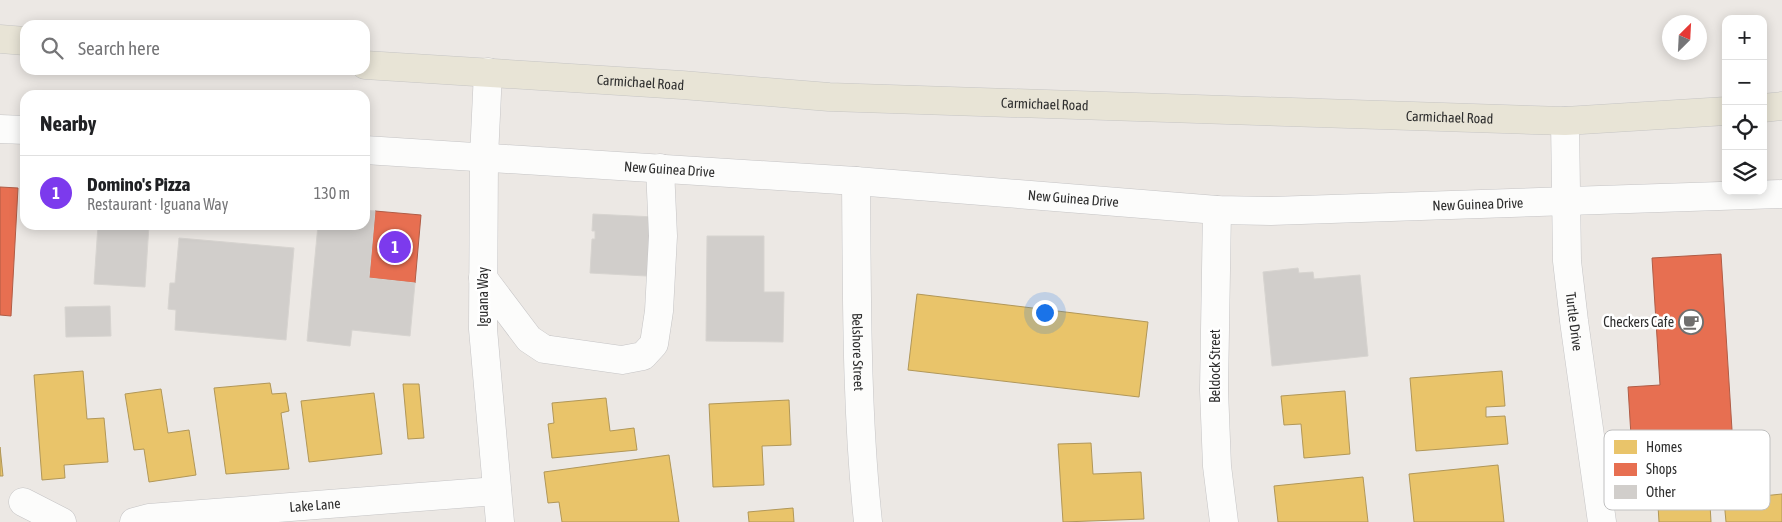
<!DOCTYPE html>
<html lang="en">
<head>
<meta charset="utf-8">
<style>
	:root { --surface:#fff; --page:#f6f6f6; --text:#202124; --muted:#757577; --line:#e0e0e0; --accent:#7c3aed }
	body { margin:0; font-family:"Asap Condensed",sans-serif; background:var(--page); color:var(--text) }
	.controls { position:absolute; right:15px; top:15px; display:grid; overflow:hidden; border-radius:10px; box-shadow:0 2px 12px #0003 }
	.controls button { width:45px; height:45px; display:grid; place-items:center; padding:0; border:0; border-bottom:1px solid var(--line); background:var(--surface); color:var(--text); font:25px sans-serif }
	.compass { position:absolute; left:1662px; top:15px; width:45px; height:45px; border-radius:50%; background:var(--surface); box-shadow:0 2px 12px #0003; rotate:24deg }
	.you { position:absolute; left:1044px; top:312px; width:18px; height:18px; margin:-12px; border:4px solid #fff; border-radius:50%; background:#1a73e8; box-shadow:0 0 0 8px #1a73e833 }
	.badge { display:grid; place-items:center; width:32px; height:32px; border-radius:50%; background:var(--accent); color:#fff; font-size:16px; font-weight:700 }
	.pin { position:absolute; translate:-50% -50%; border:2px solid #fff; box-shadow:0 1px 5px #0006 }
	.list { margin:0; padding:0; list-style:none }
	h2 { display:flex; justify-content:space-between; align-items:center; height:65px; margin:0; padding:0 20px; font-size:21px }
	h2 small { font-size:16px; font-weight:400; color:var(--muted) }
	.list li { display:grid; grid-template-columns:32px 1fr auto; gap:15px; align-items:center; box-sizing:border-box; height:75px; padding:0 20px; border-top:1px solid var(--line) }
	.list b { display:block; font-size:19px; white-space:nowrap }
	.list p { margin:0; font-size:16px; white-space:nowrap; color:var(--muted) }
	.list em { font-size:16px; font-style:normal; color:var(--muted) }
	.icon { flex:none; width:28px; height:28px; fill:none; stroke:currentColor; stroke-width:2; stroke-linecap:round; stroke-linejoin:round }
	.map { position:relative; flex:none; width:1782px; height:522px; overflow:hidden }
	.search { position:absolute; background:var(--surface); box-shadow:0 2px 12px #0003; left:20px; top:20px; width:350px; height:55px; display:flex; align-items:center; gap:12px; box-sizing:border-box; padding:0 18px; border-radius:15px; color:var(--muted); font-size:19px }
	.panel { position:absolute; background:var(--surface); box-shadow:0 2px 12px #0003; left:20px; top:90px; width:350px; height:140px; border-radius:15px }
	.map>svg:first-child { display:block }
	.homes { fill:#e9c46a; stroke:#b19758 }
	.shops { fill:#e76f51; stroke:#b05c46 }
	.building { fill:#d1cecb; stroke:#d7d4d0 }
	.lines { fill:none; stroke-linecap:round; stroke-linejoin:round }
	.minor-casing { stroke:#c5c4c5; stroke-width:29 }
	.major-casing { stroke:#c6c5c4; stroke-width:29 }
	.minor { stroke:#fcfcfb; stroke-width:28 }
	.major { stroke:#e8e4d6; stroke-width:28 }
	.labels { text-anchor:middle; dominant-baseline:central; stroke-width:5; stroke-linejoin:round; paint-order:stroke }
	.street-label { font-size:14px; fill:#2e2e2e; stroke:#fff }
	.poi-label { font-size:14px; fill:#2e2e2e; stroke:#fff; text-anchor:end }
	.key { fill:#fff; stroke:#c0c0c0; stroke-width:1 }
	.key-label { font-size:14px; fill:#2e2e2e }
</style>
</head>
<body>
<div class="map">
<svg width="1782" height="522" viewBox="0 0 1782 522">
	<rect width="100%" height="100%" fill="#ece8e4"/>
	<g class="homes">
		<polygon points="917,294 1148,322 1139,397 908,370"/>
		<polygon points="83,371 87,419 104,418 108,462 64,465 65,478 42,480 34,375"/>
		<polygon points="1502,371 1505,406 1486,407 1486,417 1505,416 1508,444 1416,451 1410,378"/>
		<polygon points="270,383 272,394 286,393 289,411 281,413 289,469 226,474 214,388"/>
		<polygon points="403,384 419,384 424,438 408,439"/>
		<polygon points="161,389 168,433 189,430 196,475 149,482 144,449 134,450 125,394"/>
		<polygon points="1345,391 1350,454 1304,458 1301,424 1284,425 1281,396"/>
		<polygon points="374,393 382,454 309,462 301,401"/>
		<polygon points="606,398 610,431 634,428 637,450 552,458 548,424 554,423 552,403"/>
		<polygon points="789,400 791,445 762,446 764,485 713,487 709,404"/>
		<polygon points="1091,443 1093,474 1141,472 1144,519 1063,522 1058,444"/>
		<polygon points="0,447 3,476 0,476"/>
		<polygon points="669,455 679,522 562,522 559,502 548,503 544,472"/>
		<polygon points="1498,465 1504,522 1414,522 1409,474"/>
		<polygon points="1363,477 1368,522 1278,522 1274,486"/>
		<polygon points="1709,486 1711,522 1659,522 1657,489"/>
		<polygon points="1782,494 1782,522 1726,522 1724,500"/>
		<polygon points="793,508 794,522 749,522 748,512"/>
	</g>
	<g class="shops">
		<polygon points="0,187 18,188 11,316 0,315"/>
		<polygon points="375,211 421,215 415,283 369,278"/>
		<polygon points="1721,254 1733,446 1632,452 1628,387 1660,385 1652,258"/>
	</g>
	<g class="building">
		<polygon points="365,210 375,211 369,278 415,283 410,336 352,330 350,346 307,341 318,225 365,225"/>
		<polygon points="593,214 654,217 652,242 649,242 647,276 590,273 592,239 595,239 595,231 592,231"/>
		<polygon points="98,225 149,225 145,287 94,284"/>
		<polygon points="707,236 764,236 764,292 784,292 783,342 706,341"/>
		<polygon points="179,238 294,248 286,340 175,330 176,310 168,309 170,283 175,283"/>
		<polygon points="1298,268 1299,273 1313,272 1314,279 1360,275 1368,356 1272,366 1263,272"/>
		<polygon points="110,306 111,336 66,337 65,307"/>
	</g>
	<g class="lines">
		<defs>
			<g id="minor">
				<polyline points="488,72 484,157 483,329 500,522"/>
				<path id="s1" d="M1565,121L1567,261L1574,321L1602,522"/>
				<polyline points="0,129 25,130"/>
				<path id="s2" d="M365,150L856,181L1217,210L1271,211L1782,194"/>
				<path id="s3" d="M856,181C857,295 856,409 868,522"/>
				<polyline points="1217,210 1214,390 1217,466 1224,522"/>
				<polyline points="483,278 529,339 544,349 622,360 643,356 654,344 659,311 663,236 660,168"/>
				<polyline points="23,502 62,522"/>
				<path id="s4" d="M134,522L149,518L497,491"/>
			</g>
			<g id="major">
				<polyline points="0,39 25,41"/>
				<path id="s5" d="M365,65L682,85L829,97L1565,121L1726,111"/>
				<polyline points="1763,108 1782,106"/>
			</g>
		</defs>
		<use href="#minor" class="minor-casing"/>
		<use href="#major" class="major-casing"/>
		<use href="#minor" class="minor"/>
		<use href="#major" class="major"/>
	</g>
	<defs>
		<symbol id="cafe-ring" viewBox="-11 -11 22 22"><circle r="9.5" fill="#fff" stroke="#706f6e" stroke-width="1.5"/><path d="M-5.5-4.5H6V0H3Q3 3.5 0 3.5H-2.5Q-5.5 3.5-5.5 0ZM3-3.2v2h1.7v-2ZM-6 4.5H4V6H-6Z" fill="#706f6e"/></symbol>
	</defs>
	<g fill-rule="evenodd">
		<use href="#cafe-ring" x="1677" y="308" width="28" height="28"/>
	</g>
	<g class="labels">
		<g class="street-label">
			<text stroke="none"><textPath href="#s5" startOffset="276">Carmichael Road</textPath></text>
			<text stroke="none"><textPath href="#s5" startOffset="681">Carmichael Road</textPath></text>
			<text stroke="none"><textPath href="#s5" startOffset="1086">Carmichael Road</textPath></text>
			<text stroke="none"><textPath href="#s2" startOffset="305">New Guinea Drive</textPath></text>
			<text stroke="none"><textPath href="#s2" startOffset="710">New Guinea Drive</textPath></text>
			<text stroke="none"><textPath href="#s2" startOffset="1115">New Guinea Drive</textPath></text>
			<text transform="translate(483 297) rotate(-90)">Iguana Way</text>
			<text stroke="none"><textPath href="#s1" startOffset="201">Turtle Drive</textPath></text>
			<text stroke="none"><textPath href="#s3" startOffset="171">Belshore Street</textPath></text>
			<text transform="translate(1215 366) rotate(-90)">Beldock Street</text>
			<text stroke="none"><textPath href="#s4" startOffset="182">Lake Lane</textPath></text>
		</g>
		<g class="poi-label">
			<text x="1674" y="322">Checkers Cafe</text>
		</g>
	</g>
	<rect x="1604" y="430" width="166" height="80" rx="8" class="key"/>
	<rect x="1614" y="440" width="23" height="14" fill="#e9c46a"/>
	<rect x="1614" y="463" width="23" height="13" fill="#e76f51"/>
	<rect x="1614" y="485" width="23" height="14" fill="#d1cecb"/>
	<g class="key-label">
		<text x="1646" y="452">Homes</text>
		<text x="1646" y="474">Shops</text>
		<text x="1646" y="497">Other</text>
	</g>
</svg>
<div class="controls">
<button>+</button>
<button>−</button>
<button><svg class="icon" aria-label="locate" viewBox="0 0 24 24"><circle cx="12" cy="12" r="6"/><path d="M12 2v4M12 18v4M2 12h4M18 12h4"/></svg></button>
<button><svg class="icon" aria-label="layers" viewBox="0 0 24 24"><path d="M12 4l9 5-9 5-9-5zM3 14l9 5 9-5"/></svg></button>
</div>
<svg class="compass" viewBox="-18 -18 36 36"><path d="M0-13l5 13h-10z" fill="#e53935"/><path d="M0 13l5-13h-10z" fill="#757577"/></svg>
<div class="you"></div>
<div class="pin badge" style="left:395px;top:247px">1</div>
<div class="search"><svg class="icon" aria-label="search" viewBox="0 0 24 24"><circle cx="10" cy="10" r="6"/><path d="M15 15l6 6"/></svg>Search here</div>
<section class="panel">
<h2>Nearby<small></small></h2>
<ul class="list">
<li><span class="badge">1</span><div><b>Domino's Pizza</b><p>Restaurant · Iguana Way</p></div><em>130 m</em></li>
</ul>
</section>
</div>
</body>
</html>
